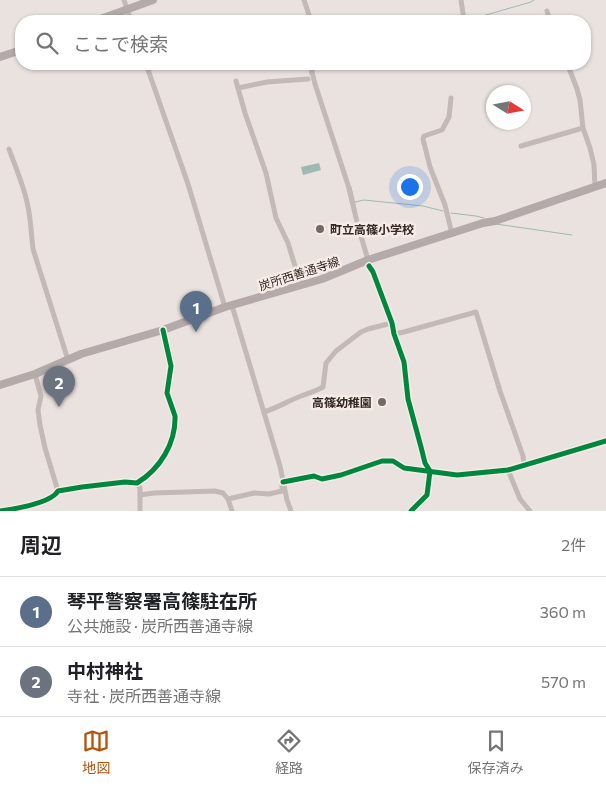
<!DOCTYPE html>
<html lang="ja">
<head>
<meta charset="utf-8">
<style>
	:root { --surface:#fff; --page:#f2f2f2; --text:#202124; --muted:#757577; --line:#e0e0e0; --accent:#b45309 }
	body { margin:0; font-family:Commissioner,"Noto Sans JP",sans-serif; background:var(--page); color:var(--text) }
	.compass { position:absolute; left:486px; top:85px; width:45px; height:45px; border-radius:50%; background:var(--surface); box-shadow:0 1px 4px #0004; rotate:101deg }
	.you { position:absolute; left:409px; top:186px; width:18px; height:18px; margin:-12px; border:4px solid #fff; border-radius:50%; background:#1a73e8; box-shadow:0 0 0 8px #1a73e833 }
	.badge { display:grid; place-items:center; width:32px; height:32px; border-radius:50%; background:var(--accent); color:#fff; font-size:16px; font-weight:700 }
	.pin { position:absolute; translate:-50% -41px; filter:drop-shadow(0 1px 2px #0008) }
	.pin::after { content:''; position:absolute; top:26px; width:18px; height:15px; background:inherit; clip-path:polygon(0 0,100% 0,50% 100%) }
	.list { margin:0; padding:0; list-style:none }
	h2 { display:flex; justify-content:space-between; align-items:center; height:65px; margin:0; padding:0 20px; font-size:21px }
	h2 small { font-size:16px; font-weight:400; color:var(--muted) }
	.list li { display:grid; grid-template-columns:32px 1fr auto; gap:15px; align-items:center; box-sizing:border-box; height:70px; padding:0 20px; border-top:1px solid var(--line) }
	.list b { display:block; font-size:19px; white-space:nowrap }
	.list p { margin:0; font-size:16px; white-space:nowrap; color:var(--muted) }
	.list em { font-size:16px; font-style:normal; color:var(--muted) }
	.icon { flex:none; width:28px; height:28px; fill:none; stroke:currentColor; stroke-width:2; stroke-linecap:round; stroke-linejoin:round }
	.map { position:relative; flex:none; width:606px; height:511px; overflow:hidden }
	.search { position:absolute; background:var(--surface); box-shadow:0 1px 4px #0004; left:15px; right:15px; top:15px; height:55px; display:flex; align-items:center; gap:12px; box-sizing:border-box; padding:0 18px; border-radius:20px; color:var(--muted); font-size:19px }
	.sheet { height:205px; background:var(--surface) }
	nav { display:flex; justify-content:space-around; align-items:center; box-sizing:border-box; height:70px; border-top:1px solid var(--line); background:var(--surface); font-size:14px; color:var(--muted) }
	nav a { display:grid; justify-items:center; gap:2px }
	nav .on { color:var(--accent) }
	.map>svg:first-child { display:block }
	.water { fill:#9eb9b2 }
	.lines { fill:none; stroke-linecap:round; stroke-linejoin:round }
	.stream { stroke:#9eb9b2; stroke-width:1 }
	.minor { stroke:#c3bab8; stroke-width:5 }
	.secondary { stroke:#b4aaa9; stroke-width:8 }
	.cycleway-casing { stroke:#f7ebe6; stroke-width:8 }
	.cycleway { stroke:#00873e; stroke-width:5 }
	.poi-dot { fill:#736967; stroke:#f7ebe6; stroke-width:2 }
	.labels { text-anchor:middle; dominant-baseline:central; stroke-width:5; stroke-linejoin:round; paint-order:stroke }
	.poi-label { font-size:12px; font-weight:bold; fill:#332827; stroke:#f7ebe6; text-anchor:start }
	.street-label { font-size:12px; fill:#332827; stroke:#f7ebe6 }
</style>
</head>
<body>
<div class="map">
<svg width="606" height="511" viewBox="0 0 606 511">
	<rect width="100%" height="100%" fill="#eae2df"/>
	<polygon class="water" points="319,163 321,170 303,175 301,167"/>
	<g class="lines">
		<g class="stream">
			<polyline points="465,21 531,2 534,0"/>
			<polyline points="310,65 310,74"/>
			<polyline points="351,187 356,209"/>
			<polyline points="355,202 364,200 423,206 443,211"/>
			<polyline points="451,213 476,216 484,218"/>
			<polyline points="496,224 572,235"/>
		</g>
		<g class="minor">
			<polyline points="124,0 131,21"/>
			<polyline points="304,0 311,21"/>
			<polyline points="461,0 464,20"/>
			<polyline points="547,11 550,21"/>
			<polyline points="146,64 188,184 225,307"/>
			<polyline points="312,64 312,72 315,84 348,185 358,226 368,260"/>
			<polyline points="569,64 569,68 577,89 580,100 583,128 590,148 594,165 595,187"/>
			<polyline points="236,81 245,113 266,173 276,218 288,243 301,286"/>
			<polyline points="238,88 267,82 308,79"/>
			<polyline points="451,98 449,117 442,130 424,136 423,139 430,167 445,205 452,234"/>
			<polyline points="521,146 583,128"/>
			<path d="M9,149C15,166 23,184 27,202C31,218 31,233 33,249L68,360"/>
			<polyline points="369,266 373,272 392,323 394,334 404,362 408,399 421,447 425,463 430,471 427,495 411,511"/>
			<polyline points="233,309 280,466 287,500 291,511"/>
			<polyline points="394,334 404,332 476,312 500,391 523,456 524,465"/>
			<polyline points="35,374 41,396 38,410 40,425 45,448 58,491"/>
			<path d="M264,412C277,408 288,401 301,396C309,393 316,391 323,387L326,363L336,351L361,332L368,329L392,323"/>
			<polyline points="508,470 520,499 530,511"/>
			<polyline points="283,482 314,476 322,479 341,475 382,461 393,461 404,468 457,475 508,470 606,441"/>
			<polyline points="137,483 140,488 140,511"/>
			<polyline points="140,495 154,493 215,491 223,493 228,499 254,493 269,494 282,491 282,485"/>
			<polyline points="228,499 232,511"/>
			<path d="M0,511C14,509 51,503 58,491L82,487L125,482L137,483C160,469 176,443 175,416L167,393L171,366L163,330"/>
		</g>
		<g class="secondary">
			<polyline points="95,21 153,0"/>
			<polyline points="0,57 21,50"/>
			<polyline points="0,385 35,374 81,354 163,330 225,307 322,279 368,260 483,223 495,221 606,183"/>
		</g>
		<defs>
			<g id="cycleway">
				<polyline points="369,266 373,272 392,323 394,334 404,362 408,399 421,447 425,463 430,471 427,495 411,511"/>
				<polyline points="283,482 314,476 322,479 341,475 382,461 393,461 404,468 457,475 508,470 606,441"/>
				<path d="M0,511C14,509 51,503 58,491L82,487L125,482L137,483C160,469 176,443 175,416L167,393L171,366L163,330"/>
			</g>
		</defs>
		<use href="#cycleway" class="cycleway-casing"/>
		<use href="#cycleway" class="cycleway"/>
	</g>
	<g class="poi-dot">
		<circle cx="320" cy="229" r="5"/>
		<circle cx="382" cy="402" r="5"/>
	</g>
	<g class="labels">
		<g class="poi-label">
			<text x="330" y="229">町立高篠小学校</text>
			<text x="372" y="402" text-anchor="end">高篠幼稚園</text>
		</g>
		<g class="street-label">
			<text transform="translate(299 273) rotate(-18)">炭所西善通寺線</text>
		</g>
	</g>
</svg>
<svg class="compass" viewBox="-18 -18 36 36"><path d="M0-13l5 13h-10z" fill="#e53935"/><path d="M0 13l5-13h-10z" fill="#757577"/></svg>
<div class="you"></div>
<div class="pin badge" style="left:196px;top:332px;background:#5c6f8a">1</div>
<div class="pin badge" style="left:59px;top:407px;background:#6b7280">2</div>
<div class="search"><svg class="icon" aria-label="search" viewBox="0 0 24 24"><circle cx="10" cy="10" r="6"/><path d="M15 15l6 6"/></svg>ここで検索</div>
</div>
<section class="sheet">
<h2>周辺<small>2件</small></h2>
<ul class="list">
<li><span class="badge" style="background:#5c6f8a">1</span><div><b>琴平警察署高篠駐在所</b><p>公共施設 · 炭所西善通寺線</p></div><em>360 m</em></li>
<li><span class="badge" style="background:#6b7280">2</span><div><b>中村神社</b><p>寺社 · 炭所西善通寺線</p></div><em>570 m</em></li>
</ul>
</section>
<nav>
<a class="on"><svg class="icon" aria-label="map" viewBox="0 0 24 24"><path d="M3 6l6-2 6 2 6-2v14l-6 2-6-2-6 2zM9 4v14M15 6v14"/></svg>地図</a>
<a><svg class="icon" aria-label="directions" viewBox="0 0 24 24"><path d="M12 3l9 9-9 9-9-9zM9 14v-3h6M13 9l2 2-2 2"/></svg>経路</a>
<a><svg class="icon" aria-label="saved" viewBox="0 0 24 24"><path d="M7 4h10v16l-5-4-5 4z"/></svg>保存済み</a>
</nav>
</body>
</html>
